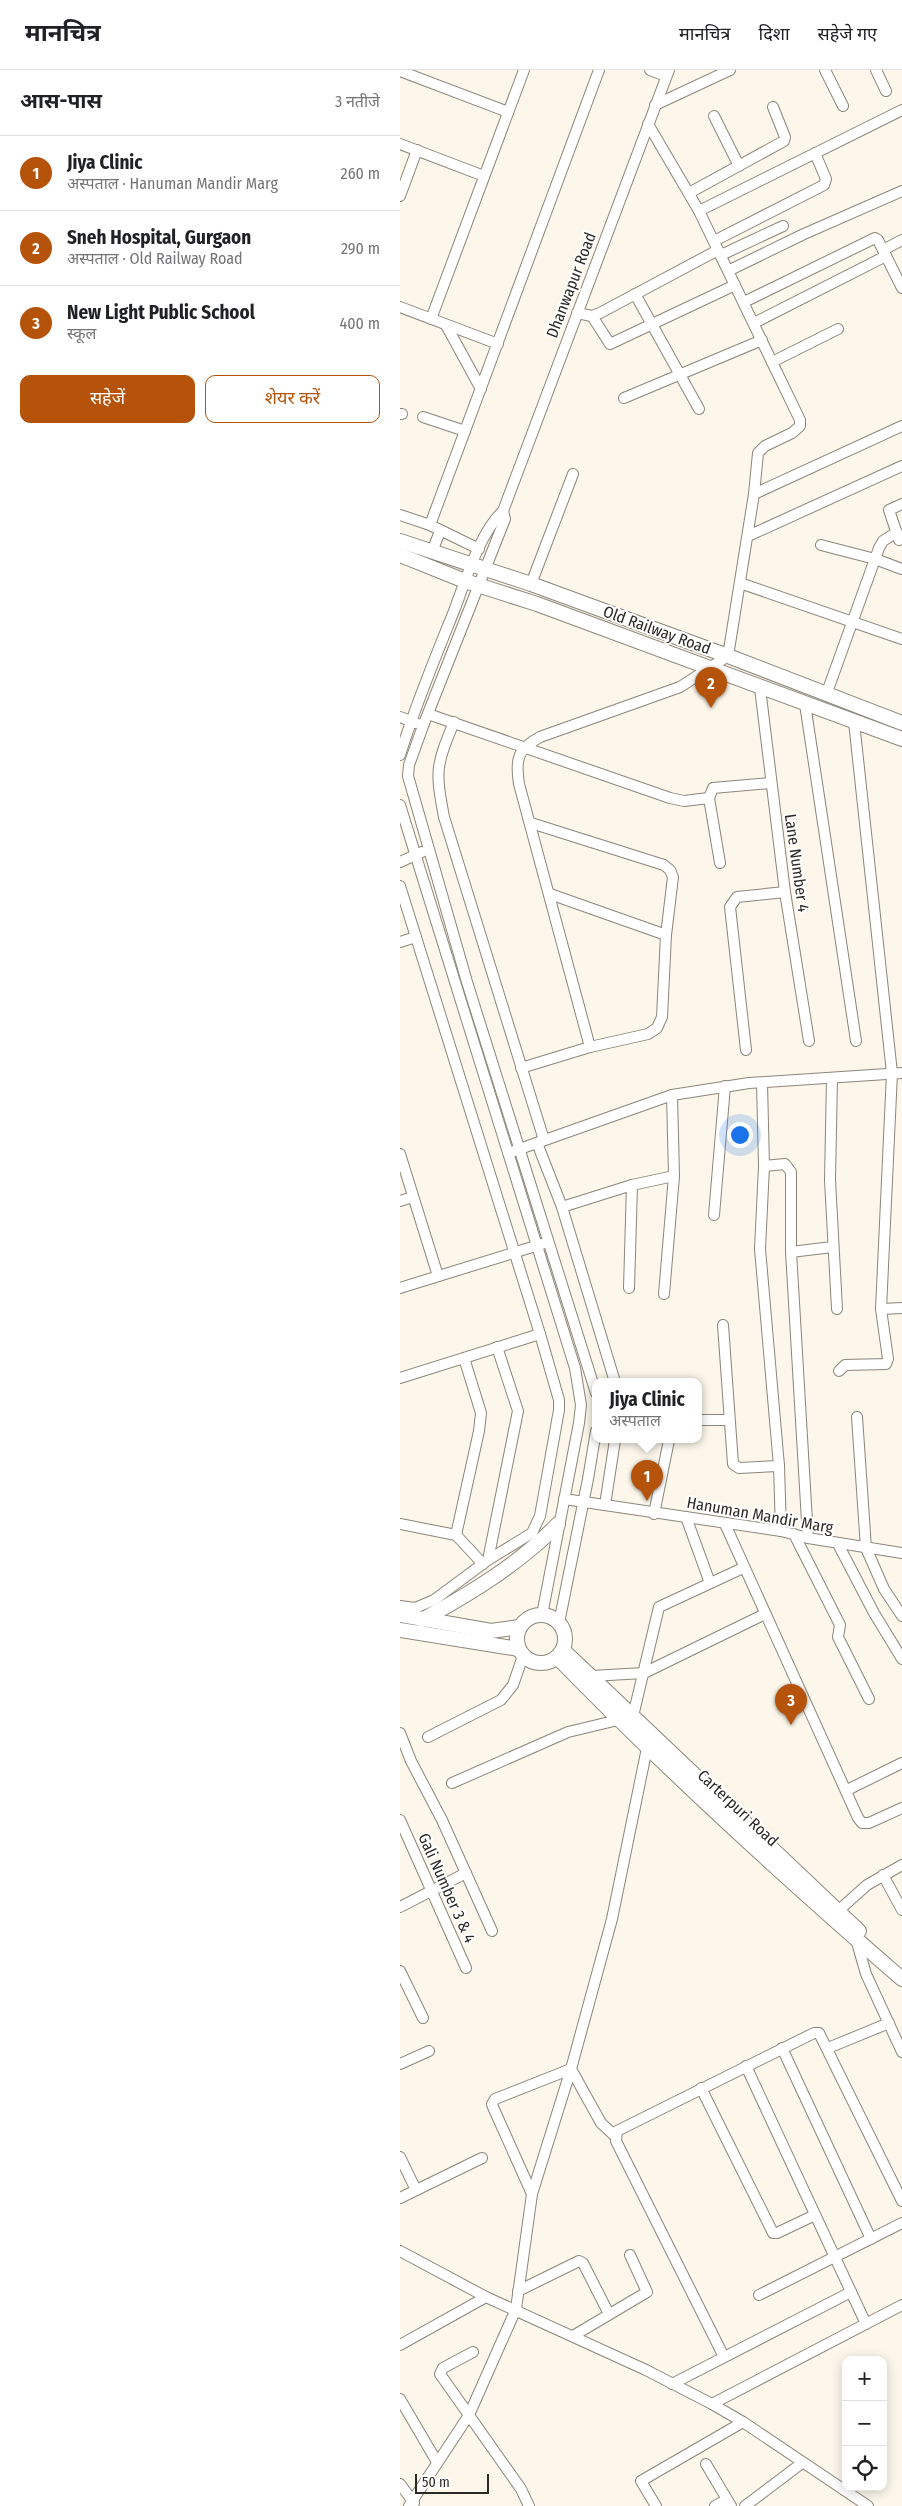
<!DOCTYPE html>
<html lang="hi">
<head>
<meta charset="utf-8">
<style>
	:root { --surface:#fff; --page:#f2f2f2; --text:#202124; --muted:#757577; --line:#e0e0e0; --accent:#b45309 }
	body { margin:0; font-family:"Fira Sans Condensed","Noto Sans Devanagari",sans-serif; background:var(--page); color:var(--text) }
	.controls { position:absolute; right:15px; bottom:15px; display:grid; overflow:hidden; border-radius:10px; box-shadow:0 2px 12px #0003 }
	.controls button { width:45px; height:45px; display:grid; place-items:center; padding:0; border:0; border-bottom:1px solid var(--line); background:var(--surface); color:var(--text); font:25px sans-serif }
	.scale { position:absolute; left:15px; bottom:12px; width:74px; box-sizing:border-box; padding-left:5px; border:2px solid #2b2924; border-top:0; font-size:14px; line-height:18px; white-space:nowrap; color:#2b2924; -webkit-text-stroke:4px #fff; paint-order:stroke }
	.you { position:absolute; left:339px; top:1064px; width:18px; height:18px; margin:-12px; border:4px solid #fff; border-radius:50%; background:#1a73e8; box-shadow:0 0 0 8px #1a73e833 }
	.badge { display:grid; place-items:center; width:32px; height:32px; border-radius:50%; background:var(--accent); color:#fff; font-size:16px; font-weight:700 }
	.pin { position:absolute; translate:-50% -41px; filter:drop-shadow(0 1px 2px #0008) }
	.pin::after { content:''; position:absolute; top:26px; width:18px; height:15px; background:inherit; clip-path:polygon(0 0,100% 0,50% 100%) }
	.popup { position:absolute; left:192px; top:1308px; width:110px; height:65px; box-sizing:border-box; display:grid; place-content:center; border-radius:10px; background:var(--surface); filter:drop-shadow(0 1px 4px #0005); font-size:16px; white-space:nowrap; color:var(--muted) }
	.popup b { font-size:19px; color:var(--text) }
	.popup::after { content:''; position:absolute; left:50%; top:100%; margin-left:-10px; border:10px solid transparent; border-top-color:var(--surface) }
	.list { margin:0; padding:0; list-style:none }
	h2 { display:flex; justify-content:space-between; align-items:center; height:65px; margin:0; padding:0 20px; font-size:21px }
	h2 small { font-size:16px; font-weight:400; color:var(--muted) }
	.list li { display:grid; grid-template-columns:32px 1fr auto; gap:15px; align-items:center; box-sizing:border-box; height:75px; padding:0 20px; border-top:1px solid var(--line) }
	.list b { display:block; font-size:19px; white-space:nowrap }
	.list p { margin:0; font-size:16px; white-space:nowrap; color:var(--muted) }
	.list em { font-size:16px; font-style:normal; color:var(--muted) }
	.actions { display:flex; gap:10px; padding:15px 20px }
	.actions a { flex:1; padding:11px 0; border:1px solid var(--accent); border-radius:10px; text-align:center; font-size:18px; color:var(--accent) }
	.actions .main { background:var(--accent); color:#fff }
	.icon { flex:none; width:28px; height:28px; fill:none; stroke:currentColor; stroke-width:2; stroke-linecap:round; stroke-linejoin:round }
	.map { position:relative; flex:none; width:502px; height:2436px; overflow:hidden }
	header { display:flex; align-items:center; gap:30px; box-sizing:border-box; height:70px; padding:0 25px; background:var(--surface); border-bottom:1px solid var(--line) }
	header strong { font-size:24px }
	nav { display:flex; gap:28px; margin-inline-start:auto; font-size:18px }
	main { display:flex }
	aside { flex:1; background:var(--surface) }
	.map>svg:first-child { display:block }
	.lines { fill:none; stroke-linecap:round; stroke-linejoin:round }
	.minor-casing { stroke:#8b867a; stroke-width:12 }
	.major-casing { stroke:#8b867a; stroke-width:16 }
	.minor { stroke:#fff; stroke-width:10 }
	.major { stroke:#fff; stroke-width:14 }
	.labels { text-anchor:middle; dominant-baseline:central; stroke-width:4; stroke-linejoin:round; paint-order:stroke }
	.street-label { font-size:16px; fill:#2b2924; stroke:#fff }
</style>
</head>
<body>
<header>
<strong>मानचित्र</strong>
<nav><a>मानचित्र</a><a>दिशा</a><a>सहेजे गए</a></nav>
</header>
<main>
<aside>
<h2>आस-पास<small>3 नतीजे</small></h2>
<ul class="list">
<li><span class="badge">1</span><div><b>Jiya Clinic</b><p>अस्पताल · Hanuman Mandir Marg</p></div><em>260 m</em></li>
<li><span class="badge">2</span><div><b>Sneh Hospital, Gurgaon</b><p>अस्पताल · Old Railway Road</p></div><em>290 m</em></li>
<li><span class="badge">3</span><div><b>New Light Public School</b><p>स्कूल</p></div><em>400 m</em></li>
</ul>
<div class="actions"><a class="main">सहेजें</a><a>शेयर करें</a></div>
</aside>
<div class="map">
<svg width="502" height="2436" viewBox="0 0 502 2436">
	<rect width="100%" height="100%" fill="#fcf7ea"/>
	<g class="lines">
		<defs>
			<g id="minor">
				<polyline points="250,0 266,6"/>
				<polyline points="425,0 443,36"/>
				<polyline points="476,0 486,21"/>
				<polyline points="0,1 108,42"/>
				<polyline points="255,35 330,0"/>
				<polyline points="314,46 339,96"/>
				<polyline points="0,74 84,106"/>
				<polyline points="289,123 384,71 385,67 373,37"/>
				<polyline points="0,126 17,80"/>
				<polyline points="299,141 502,40"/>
				<polyline points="314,171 424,115 426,109 415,83"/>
				<polyline points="483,180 502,170"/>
				<polyline points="321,185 383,156"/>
				<polyline points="330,200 404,164 502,121"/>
				<polyline points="235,224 299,339"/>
				<polyline points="344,232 475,168 478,170 502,218"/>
				<polyline points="0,237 98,274"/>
				<polyline points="177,243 192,246 200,243 318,180"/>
				<polyline points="192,246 210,274 335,215"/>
				<polyline points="31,249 124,0"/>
				<polyline points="354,253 486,186"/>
				<polyline points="46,255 81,319"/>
				<polyline points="372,292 438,259"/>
				<polyline points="224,328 362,270"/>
				<polyline points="0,344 2,344"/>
				<polyline points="23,347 65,361"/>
				<polyline points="354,424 502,356"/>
				<polyline points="502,434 489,440 499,470 502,468"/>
				<polyline points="103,441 105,449 23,656 9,695 8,706 67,912 196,1323"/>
				<polyline points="0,445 30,455 79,479"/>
				<polyline points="30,455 199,0"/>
				<polyline points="348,466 502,396"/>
				<polyline points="421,475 475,489 502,499"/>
				<polyline points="32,482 40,461"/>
				<polyline points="340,513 502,569"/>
				<polyline points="131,514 173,404"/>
				<polyline points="360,618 385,822 409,971"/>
				<polyline points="426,625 479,478 483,471 497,462"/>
				<polyline points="405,634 456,971"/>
				<polyline points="28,644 270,728 284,731 309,728"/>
				<polyline points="0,647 16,653"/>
				<path d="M54,652C36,696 35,700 44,747L144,1070"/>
				<path d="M0,685C15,636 35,588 54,541C65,512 80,462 103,441L269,0"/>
				<polyline points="0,735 175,1298 181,1335 179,1353 142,1545"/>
				<polyline points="0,792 22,782"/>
				<polyline points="320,793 309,728 313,718 370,713"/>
				<polyline points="0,816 140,1264 159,1330 159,1340 140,1446 132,1463 88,1490 34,1530 15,1538 0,1536"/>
				<polyline points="150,824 266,865"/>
				<polyline points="0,872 16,867"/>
				<path d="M190,977L119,714C115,688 118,679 140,667L280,617L328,586L354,424L358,383L365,376L392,363L400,356V350L299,141L248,54"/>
				<polyline points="346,980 330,837 337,827 385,822"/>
				<polyline points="121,998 190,977 248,964 257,958 262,947 266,865 273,807 270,800 264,795 131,753"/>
				<polyline points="432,1008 430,1110 437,1239"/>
				<polyline points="362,1013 364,1096 360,1179 379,1396 381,1461"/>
				<polyline points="137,1073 162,1137 215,1312"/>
				<polyline points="114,1081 272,1025 349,1013 502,1003"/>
				<polyline points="0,1084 38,1206"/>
				<polyline points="364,1096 385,1094 391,1102 391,1182 408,1468"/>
				<polyline points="0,1131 13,1127"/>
				<polyline points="162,1137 232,1115 274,1106"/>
				<polyline points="314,1145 325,1016"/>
				<polyline points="391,1182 432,1177"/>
				<polyline points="0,1218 142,1174"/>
				<polyline points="229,1218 232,1115"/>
				<polyline points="264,1224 274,1106 272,1025"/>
				<polyline points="481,1239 502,1238"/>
				<polyline points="323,1255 333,1394 339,1398 379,1396"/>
				<polyline points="439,1301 445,1295 486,1294 488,1289 481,1239 492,1003 454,652"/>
				<polyline points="0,1308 140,1264"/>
				<polyline points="457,1347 466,1478 484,1519 502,1546"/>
				<polyline points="298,1350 329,1350"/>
				<polyline points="164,1429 381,1461 408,1468 502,1483"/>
				<polyline points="205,1435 215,1370"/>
				<polyline points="254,1444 269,1370"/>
				<polyline points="286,1447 310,1513"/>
				<polyline points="0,1454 56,1465 83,1494"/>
				<polyline points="325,1454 458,1748 462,1753 469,1753 502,1738"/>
				<polyline points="394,1464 440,1555 438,1567 469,1629"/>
				<polyline points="56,1465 79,1361 81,1343 64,1288"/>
				<polyline points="438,1474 474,1543 502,1589"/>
				<polyline points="88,1490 118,1341 97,1277"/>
				<polyline points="159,1553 188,1409 196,1361"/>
				<polyline points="191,1606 244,1603 365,1544"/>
				<polyline points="233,1646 259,1537 343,1498"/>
				<polyline points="0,1663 11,1691 42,1750 92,1861"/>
				<polyline points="28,1667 101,1630 113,1615 123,1586"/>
				<polyline points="52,1713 168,1662 218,1650"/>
				<polyline points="447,1720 502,1693"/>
				<polyline points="0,1750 66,1898"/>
				<polyline points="483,1805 502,1840"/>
				<polyline points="0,1837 66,1803"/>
				<polyline points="439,1840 467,1815 502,1795"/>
				<polyline points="456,1869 466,1904 502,1982"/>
				<polyline points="0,1901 23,1948"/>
				<polyline points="382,1978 471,2169"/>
				<polyline points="428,1978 489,1953"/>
				<polyline points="0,1994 29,1981"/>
				<polyline points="346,1996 466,2254"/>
				<polyline points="301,2018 373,2163 377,2163 415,2145"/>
				<polyline points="0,2087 16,2120"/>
				<polyline points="132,2124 93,2037 92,2034 95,2029 171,1999 201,2053 215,2066"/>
				<polyline points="0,2128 82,2088"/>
				<polyline points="0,2181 86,2227 246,2300 312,2334 343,2352 468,2436"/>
				<polyline points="118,2221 179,2191 183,2193 209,2244"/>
				<polyline points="359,2225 502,2153"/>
				<polyline points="173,2266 247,2222 230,2185"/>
				<polyline points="0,2275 86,2227"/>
				<polyline points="73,2282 43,2298 40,2304 121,2419 129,2436"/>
				<polyline points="323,2285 216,2071 217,2061 414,1963 419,1963 502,2131"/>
				<polyline points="272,2314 451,2222"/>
				<polyline points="0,2329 37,2392"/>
				<polyline points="312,2334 502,2235"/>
				<polyline points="306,2394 331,2436"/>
				<polyline points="0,2414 14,2433"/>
				<polyline points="9,2436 69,2345 116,2239 132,2124 171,1999 212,1849 247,1678"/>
				<polyline points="256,2436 241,2411 343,2352"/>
				<polyline points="315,2436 326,2430"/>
				<polyline points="345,2436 402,2393"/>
			</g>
			<g id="major">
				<polyline points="0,471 131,514 328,586 502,653"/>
				<polyline points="0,485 65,511 137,534 502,669"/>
				<polyline points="0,1545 91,1561 120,1557"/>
				<circle cx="141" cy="1569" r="24"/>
				<path d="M22,1550C71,1523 119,1494 158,1454"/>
				<polyline points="0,1560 119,1579"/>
				<polyline points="163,1580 459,1861"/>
				<path d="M157,1587C267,1700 383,1806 502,1909"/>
			</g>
		</defs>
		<use href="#minor" class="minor-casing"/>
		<use href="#major" class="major-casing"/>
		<use href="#minor" class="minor"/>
		<use href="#major" class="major"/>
	</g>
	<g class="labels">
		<g class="street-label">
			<text transform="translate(171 215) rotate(-69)">Dhanwapur Road</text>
			<text transform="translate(257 560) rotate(20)">Old Railway Road</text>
			<text transform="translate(397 793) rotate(82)">Lane Number 4</text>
			<text transform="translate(360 1445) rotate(10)">Hanuman Mandir Marg</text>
			<text transform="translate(338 1738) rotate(43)">Carterpuri Road</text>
			<text transform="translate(47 1818) rotate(66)">Gali Number 3 &amp; 4</text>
		</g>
	</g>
</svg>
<div class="controls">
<button>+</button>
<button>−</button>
<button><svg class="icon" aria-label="locate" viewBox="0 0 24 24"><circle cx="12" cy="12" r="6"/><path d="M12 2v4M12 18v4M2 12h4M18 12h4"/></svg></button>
</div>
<div class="scale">50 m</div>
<div class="you"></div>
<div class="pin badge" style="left:247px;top:1431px">1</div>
<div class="popup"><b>Jiya Clinic</b>अस्पताल</div>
<div class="pin badge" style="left:311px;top:638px">2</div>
<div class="pin badge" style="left:391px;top:1655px">3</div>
</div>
</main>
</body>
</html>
